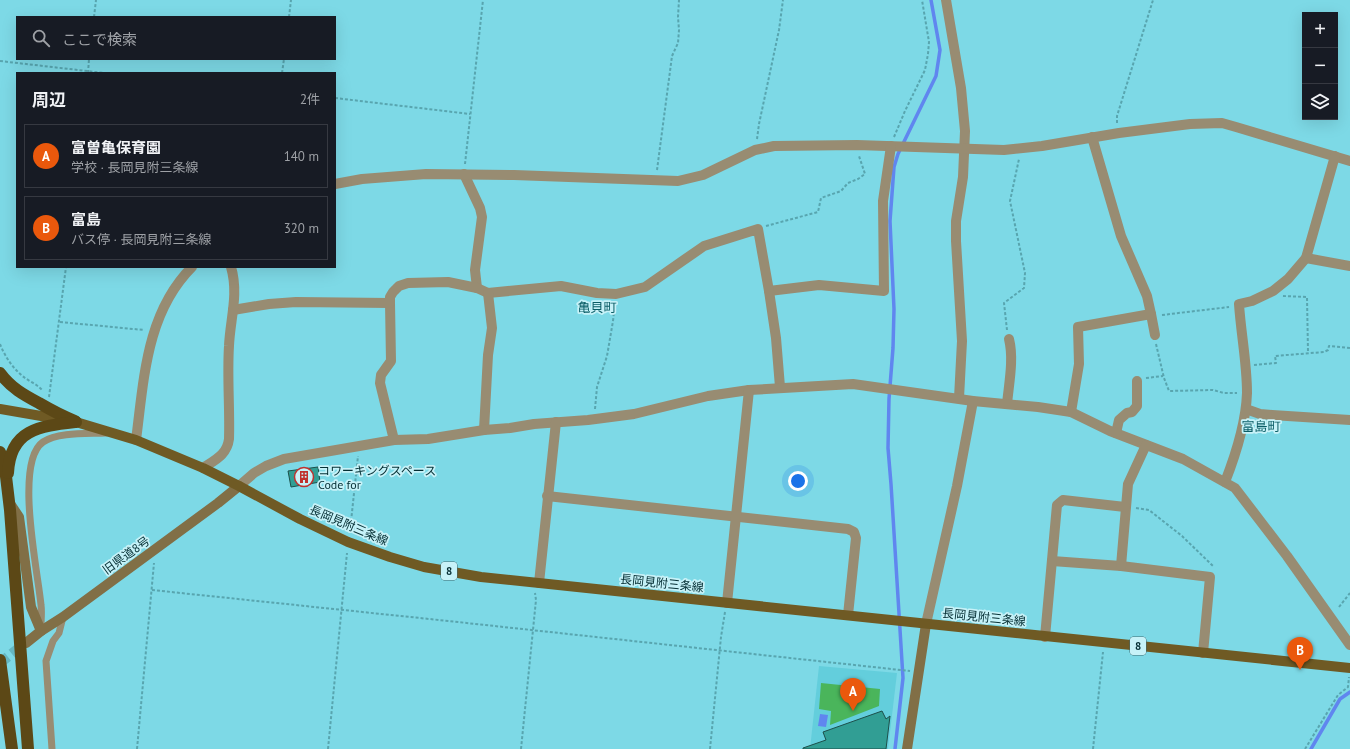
<!DOCTYPE html>
<html lang="ja">
<head>
<meta charset="utf-8">
<style>
	:root { --surface:#171b24; --page:#242831; --text:#f1f3f6; --muted:#9ea1a6; --line:#363941; --accent:#ea580c }
	body { margin:0; font-family:"PT Sans","Noto Sans JP",sans-serif; background:var(--page); color:var(--text) }
	.controls { position:absolute; right:12px; top:12px; display:grid; overflow:hidden; border-radius:0px; box-shadow:0 4px 16px #0002 }
	.controls button { width:36px; height:36px; display:grid; place-items:center; padding:0; border:0; border-bottom:1px solid var(--line); background:var(--surface); color:var(--text); font:20px sans-serif }
	.you { position:absolute; left:798px; top:481px; width:14px; height:14px; margin:-10px; border:3px solid #fff; border-radius:50%; background:#1a73e8; box-shadow:0 0 0 6px #1a73e833 }
	.badge { display:grid; place-items:center; width:26px; height:26px; border-radius:50%; background:var(--accent); color:#fff; font-size:13px; font-weight:700 }
	.pin { position:absolute; translate:-50% -33px; filter:drop-shadow(0 1px 2px #0008) }
	.pin::after { content:''; position:absolute; top:21px; width:14px; height:12px; background:inherit; clip-path:polygon(0 0,100% 0,50% 100%) }
	.list { margin:0; padding:0; list-style:none }
	h2 { display:flex; justify-content:space-between; align-items:center; height:52px; margin:0; padding:0 16px; font-size:17px }
	h2 small { font-size:13px; font-weight:400; color:var(--muted) }
	.list li { display:grid; grid-template-columns:26px 1fr auto; gap:12px; align-items:center; box-sizing:border-box; height:64px; margin:0 8px 8px; padding:0 8px; border:1px solid var(--line); border-radius:0px }
	.list b { display:block; font-size:15px; white-space:nowrap }
	.list p { margin:0; font-size:13px; white-space:nowrap; color:var(--muted) }
	.list em { font-size:13px; font-style:normal; color:var(--muted) }
	.icon { flex:none; width:22px; height:22px; fill:none; stroke:currentColor; stroke-width:2; stroke-linecap:round; stroke-linejoin:round }
	.map { position:relative; flex:none; width:1350px; height:749px; overflow:hidden }
	.search { position:absolute; background:var(--surface); box-shadow:0 4px 16px #0002; left:16px; top:16px; width:320px; height:44px; display:flex; align-items:center; gap:10px; box-sizing:border-box; padding:0 14px; border-radius:0px; color:var(--muted); font-size:15px }
	.panel { position:absolute; background:var(--surface); box-shadow:0 4px 16px #0002; left:16px; top:72px; width:320px; height:196px; border-radius:0px }
	.map>svg:first-child { display:block }
	.built { fill:#63cedc }
	.green { fill:#4ab55b }
	.water { fill:#6086ef }
	.lines { fill:none; stroke-linecap:round; stroke-linejoin:round }
	.stream { stroke:#6086ef; stroke-width:3.5 }
	.building { fill:#319e94; stroke:#1d4f4a }
	.secondary-tunnel { stroke:#65b7c2; stroke-width:10; stroke-dasharray:10 5; stroke-linecap:butt }
	.path { stroke:#58a5af; stroke-width:2; stroke-dasharray:3 2; stroke-linecap:butt }
	.lane { stroke:#988c72; stroke-width:7 }
	.street { stroke:#988c72; stroke-width:10 }
	.secondary { stroke:#816f46; stroke-width:10 }
	.primary { stroke:#6f5a24; stroke-width:10 }
	.highway { stroke:#5c4816; stroke-width:12 }
	.labels { text-anchor:middle; dominant-baseline:central; stroke-width:3.5; stroke-linejoin:round; paint-order:stroke }
	.shield { fill:#c7f2f8; stroke:#3e696e; stroke-width:1 }
	.shield-label { font-size:11px; font-weight:bold; fill:#042e33 }
	.poi-label { font-size:12px; fill:#042e33; stroke:#c7f2f8; text-anchor:start }
	.street-label { font-size:12px; fill:#042e33; stroke:#c7f2f8 }
	.neighbourhood-label { font-size:13px; fill:#0b5d66; stroke:#c7f2f8 }
</style>
</head>
<body>
<div class="map">
<svg width="1350" height="749" viewBox="0 0 1350 749">
	<rect width="100%" height="100%" fill="#7dd9e6"/>
	<polygon class="built" points="819,666 897,673 888,749 810,749"/>
	<polygon class="green" points="821,683 880,689 879,706 830,725 831,711 819,709"/>
	<polygon class="water" points="820,714 828,715 826,727 818,726"/>
	<g class="lines">
		<g class="stream">
			<polyline points="895,749 903,678 891,484 888,448 889,399 893,348 894,309 890,221 894,167 898,154 936,76 940,50 931,0"/>
			<polyline points="1311,749 1340,699 1350,692"/>
		</g>
	</g>
	<g class="building">
		<polygon points="318,467 320,482 291,487 288,471"/>
		<polygon points="882,711 886,719 890,716 886,749 803,749 803,748 826,740 823,732"/>
	</g>
	<g class="lines">
		<polyline class="secondary-tunnel" points="0,663 25,643"/>
		<g class="path">
			<polyline points="94,17 96,0"/>
			<polyline points="289,17 291,0"/>
			<polyline points="0,61 104,73"/>
			<polyline points="88,73 89,59"/>
			<polyline points="282,73 284,59"/>
			<polyline points="335,98 470,114"/>
			<polyline points="1117,123 1117,116 1153,0"/>
			<polyline points="894,137 905,111 925,70 928,54 929,42 922,0"/>
			<polyline points="757,139 759,124 779,30 783,0"/>
			<polyline points="465,164 483,0"/>
			<polyline points="657,170 672,56 678,43 679,30 678,17 679,0"/>
			<polyline points="766,226 818,212 821,198 841,191 848,183 858,179 865,174 859,156"/>
			<polyline points="1283,296 1307,297 1308,352"/>
			<polyline points="1162,315 1229,307"/>
			<polyline points="60,322 144,330"/>
			<polyline points="1007,330 1004,303 1024,288 1025,273 1010,201 1019,159"/>
			<path d="M0,344C5,357 14,370 25,378C31,382 38,385 43,391"/>
			<polyline points="1156,344 1164,378 1169,391 1213,390 1224,393 1237,393"/>
			<polyline points="1254,365 1276,363 1275,356 1324,352 1328,350 1329,346 1350,348"/>
			<polyline points="1146,378 1163,376"/>
			<polyline points="49,397 66,267"/>
			<polyline points="595,409 597,387 607,356 613,321 615,303"/>
			<polyline points="1136,508 1149,510 1182,536 1214,567"/>
			<polyline points="350,531 358,456"/>
			<polyline points="152,590 439,620 910,671"/>
			<polyline points="1339,607 1350,593"/>
			<polyline points="137,749 154,563"/>
			<polyline points="328,749 347,553"/>
			<polyline points="521,749 536,600 535,593"/>
			<polyline points="710,749 721,637 725,612"/>
			<polyline points="1093,749 1103,652"/>
			<polyline points="1305,749 1338,695 1348,687 1349,677"/>
		</g>
		<g class="lane">
			<path d="M41,626C41,619 42,612 41,605C38,572 14,462 43,442C58,432 88,434 106,433"/>
			<polyline points="52,749 46,661 53,641 59,633 63,617"/>
		</g>
		<g class="street">
			<polyline points="946,0 961,88 965,131 963,177 956,221 956,241 962,341 959,398"/>
			<polyline points="464,174 480,208 482,217 475,270 477,288"/>
			<polyline points="335,184 362,179 426,174 514,175 678,181 703,175 755,150 774,146 857,145 1004,150 1042,146 1119,133 1190,124 1222,123 1236,127 1350,161"/>
			<polyline points="1306,258 1350,266"/>
			<polyline points="769,291 819,285 884,291 883,201 891,146"/>
			<polyline points="390,303 391,361 381,375 380,383 394,440"/>
			<polyline points="233,310 269,304 296,302 390,303 390,297 393,292 399,286 408,283 448,282 477,288 488,293 561,286 597,293 616,294 645,287 704,246 758,229 769,291 776,338 780,387"/>
			<polyline points="1151,314 1155,335"/>
			<path d="M1007,404C1009,383 1014,359 1009,339"/>
			<polyline points="1246,409 1260,414 1272,415 1350,420"/>
			<polyline points="1071,412 1079,364 1078,327 1151,314 1147,296 1121,236 1092,137"/>
			<polyline points="484,430 488,355 492,328 488,293"/>
			<polyline points="1116,433 1119,420 1127,413 1132,412 1137,406 1137,381"/>
			<path d="M136,440C144,379 146,313 192,267"/>
			<path d="M203,468C215,460 227,455 229,439C230,408 227,377 229,346C230,320 239,294 231,267"/>
			<path d="M1225,482C1236,454 1246,423 1247,393C1247,363 1241,334 1239,304L1252,301L1273,291L1288,279L1306,258L1335,156"/>
			<polyline points="239,486 254,473 266,466 284,459 394,440 428,439 484,430 510,428 534,424 588,420 634,414 708,396 749,390 853,384 973,401 1038,407 1071,412 1110,431 1183,459 1235,488 1287,556 1350,645"/>
			<polyline points="547,496 848,529 854,532 856,538 848,615"/>
			<polyline points="1052,561 1121,566 1210,577 1203,653"/>
			<polyline points="1121,566 1128,484 1146,445"/>
			<polyline points="539,583 556,422"/>
			<polyline points="727,603 749,390"/>
			<polyline points="926,624 957,486 973,401"/>
			<polyline points="1045,637 1057,505 1063,500 1125,507"/>
		</g>
		<g class="secondary">
			<polyline points="9,502 19,517 31,607 41,631"/>
			<polyline points="26,643 41,631 63,617 218,503 239,486"/>
			<polyline points="907,749 926,624"/>
		</g>
		<polyline class="primary" points="0,409 76,422 136,440 203,468 239,486 300,519 348,542 390,557 424,567 481,577 1350,668"/>
		<g class="highway">
			<path d="M0,373C11,388 24,395 39,403C51,410 62,416 75,421"/>
			<polyline points="0,452 5,468 10,510 28,749"/>
			<path d="M8,473C10,429 40,426 76,422"/>
			<polyline points="0,660 12,749"/>
		</g>
	</g>
	<defs>
		<symbol id="building-ring" viewBox="-11 -11 22 22"><circle r="9.5" fill="#c7f2f8" stroke="#c0312e" stroke-width="1.5"/><path d="M-4-6H4V6H1V3H-1V6H-4ZM-2.5-4.3h1.7v1.8h-1.7ZM.8-4.3h1.7v1.8H.8ZM-2.5-1h1.7V.8h-1.7ZM.8-1h1.7V.8H.8Z" fill="#c0312e"/></symbol>
	</defs>
	<g fill-rule="evenodd">
		<use href="#building-ring" x="293" y="466" width="22" height="22"/>
	</g>
	<g class="labels">
		<g class="shield">
			<rect x="441" y="562" width="16" height="18" rx="3"/>
			<rect x="1130" y="637" width="16" height="18" rx="3"/>
		</g>
		<g class="shield-label">
			<text x="449" y="571">8</text>
			<text x="1138" y="646">8</text>
		</g>
		<g class="poi-label">
			<text x="318" y="470">コワーキングスペース<tspan x="318" dy="14">Code for</tspan></text>
		</g>
		<g class="street-label">
			<text transform="translate(349 525) rotate(23)">長岡見附三条線</text>
			<text transform="translate(126 555) rotate(-36)">旧県道8号</text>
			<text transform="translate(662 583) rotate(6)">長岡見附三条線</text>
			<text transform="translate(984 617) rotate(6)">長岡見附三条線</text>
		</g>
		<g class="neighbourhood-label">
			<text x="597" y="307">亀貝町</text>
			<text x="1261" y="426">富島町</text>
		</g>
	</g>
</svg>
<div class="controls">
<button>+</button>
<button>−</button>
<button><svg class="icon" aria-label="layers" viewBox="0 0 24 24"><path d="M12 4l9 5-9 5-9-5zM3 14l9 5 9-5"/></svg></button>
</div>
<div class="you"></div>
<div class="pin badge" style="left:853px;top:711px">A</div>
<div class="pin badge" style="left:1300px;top:670px">B</div>
<div class="search"><svg class="icon" aria-label="search" viewBox="0 0 24 24"><circle cx="10" cy="10" r="6"/><path d="M15 15l6 6"/></svg>ここで検索</div>
<section class="panel">
<h2>周辺<small>2件</small></h2>
<ul class="list">
<li><span class="badge">A</span><div><b>富曽亀保育園</b><p>学校 · 長岡見附三条線</p></div><em>140 m</em></li>
<li><span class="badge">B</span><div><b>富島</b><p>バス停 · 長岡見附三条線</p></div><em>320 m</em></li>
</ul>
</section>
</div>
</body>
</html>
